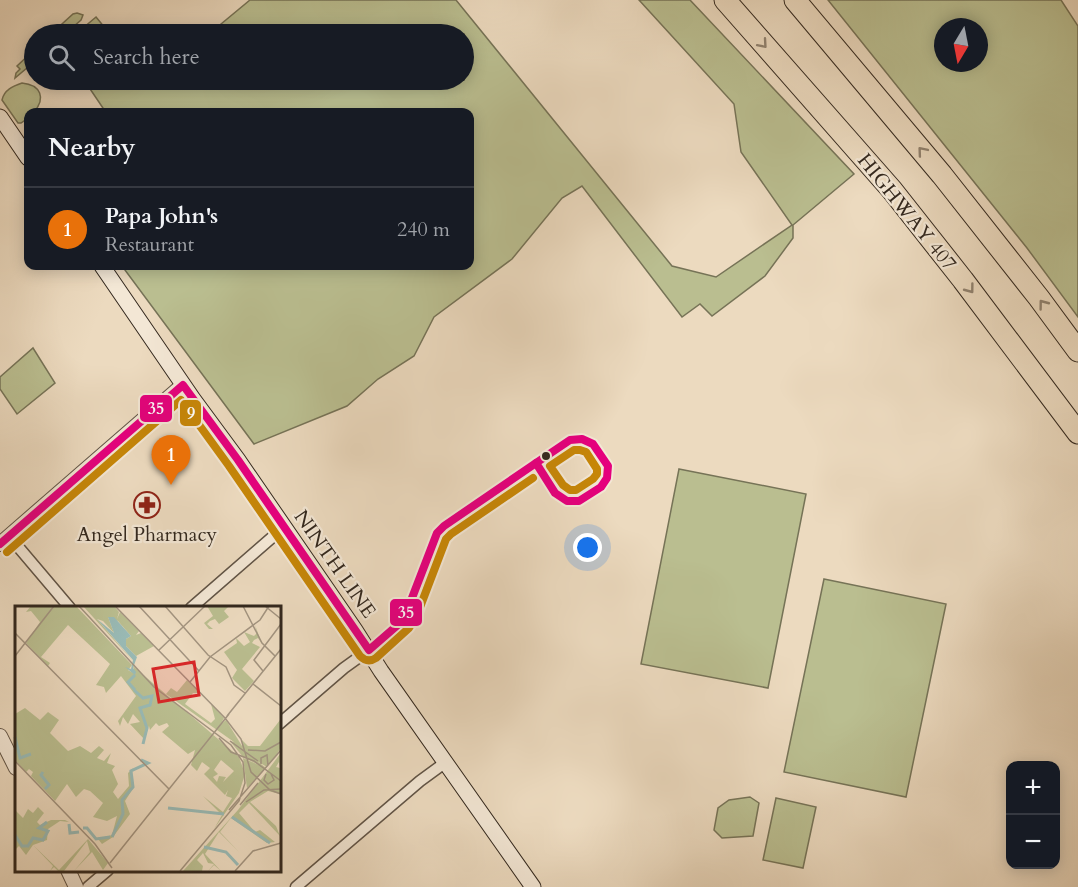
<!DOCTYPE html>
<html lang="en">
<head>
<meta charset="utf-8">
<style>
	:root { --surface:#171b24; --page:#20242c; --text:#f1f3f6; --muted:#9ea1a6; --line:#363941; --accent:#1a73e8 }
	body { margin:0; font-family:Cardo,serif; background:var(--page); color:var(--text) }
	.controls { position:absolute; right:18px; bottom:18px; display:grid; overflow:hidden; border-radius:12px; box-shadow:0 3px 15px #0003 }
	.controls button { width:54px; height:54px; display:grid; place-items:center; padding:0; border:0; border-bottom:2px solid var(--line); background:var(--surface); color:var(--text); font:30px sans-serif }
	.compass { position:absolute; left:934px; top:18px; width:54px; height:54px; border-radius:50%; background:var(--surface); box-shadow:0 3px 15px #0003; rotate:190deg }
	.you { position:absolute; left:588px; top:548px; width:21px; height:21px; margin:-15px; border:4px solid #fff; border-radius:50%; background:#1a73e8; box-shadow:0 0 0 9px #1a73e833 }
	.badge { display:grid; place-items:center; width:39px; height:39px; border-radius:50%; background:var(--accent); color:#fff; font-size:20px; font-weight:700 }
	.pin { position:absolute; translate:-50% -50px; filter:drop-shadow(0 2px 3px #0008) }
	.pin::after { content:''; position:absolute; top:32px; width:21px; height:18px; background:inherit; clip-path:polygon(0 0,100% 0,50% 100%) }
	.list { margin:0; padding:0; list-style:none }
	h2 { display:flex; justify-content:space-between; align-items:center; height:78px; margin:0; padding:0 24px; font-size:26px }
	h2 small { font-size:20px; font-weight:400; color:var(--muted) }
	.list li { display:grid; grid-template-columns:39px 1fr auto; gap:18px; align-items:center; box-sizing:border-box; height:84px; padding:0 24px; border-top:2px solid var(--line) }
	.list b { display:block; font-size:22px; white-space:nowrap }
	.list p { margin:0; font-size:20px; white-space:nowrap; color:var(--muted) }
	.list em { font-size:20px; font-style:normal; color:var(--muted) }
	.icon { flex:none; width:33px; height:33px; fill:none; stroke:currentColor; stroke-width:2; stroke-linecap:round; stroke-linejoin:round }
	.map { position:relative; flex:none; width:1078px; height:887px; overflow:hidden }
	.search { position:absolute; background:var(--surface); box-shadow:0 3px 15px #0003; left:24px; top:24px; width:450px; height:66px; display:flex; align-items:center; gap:15px; box-sizing:border-box; padding:0 21px; border-radius:33px; color:var(--muted); font-size:22px }
	.panel { position:absolute; background:var(--surface); box-shadow:0 3px 15px #0003; left:24px; top:108px; width:450px; height:162px; border-radius:12px }
	.map>svg:first-child { display:block }
	.green { fill:#babe90; stroke:#767357; stroke-width:1.5; fill-rule:evenodd }
	.lines { fill:none; stroke-linecap:round; stroke-linejoin:round }
	.minor-casing { stroke:#615446; stroke-width:13 }
	.tertiary-casing { stroke:#615446; stroke-width:16 }
	.secondary-casing { stroke:#33281e; stroke-width:17 }
	.motorway-casing { stroke:#33281e; stroke-width:23 }
	.minor { stroke:#f3e7d5; stroke-width:10 }
	.tertiary { stroke:#f3e7d5; stroke-width:14 }
	.secondary { stroke:#f3e7d5; stroke-width:15 }
	.motorway { stroke:#ecdabf; stroke-width:21 }
	.bus-1-casing { stroke:#f3e7d5; stroke-width:12 }
	.bus-2-casing { stroke:#f3e7d5; stroke-width:12 }
	.bus-1 { stroke:#e5007d; stroke-width:8 }
	.bus-2 { stroke:#c68608; stroke-width:8 }
	.oneway { stroke:#90816e }
	.bus-dot { fill:#33281e; stroke:#f3e7d5; stroke-width:2 }
	.labels { text-anchor:middle; dominant-baseline:central; stroke-width:4.5; stroke-linejoin:round; paint-order:stroke }
	.street-label { font-size:20px; fill:#33281e; stroke:#f3e7d5 }
	.poi-label { font-size:20px; fill:#33281e; stroke:#f3e7d5 }
	.inset-river { fill:none; stroke:#99bab5; stroke-width:3 }
	.inset-road { fill:none; stroke:#a2937f; stroke-width:1.5 }
	.view { fill:#d62828; fill-opacity:0.15; stroke:#d62828; stroke-width:3 }
	.inset-edge { fill:none; stroke:#33281e; stroke-width:3 }
	.line-badge { stroke:#f3e7d5; stroke-width:2 }
	.badge-label { font-size:16px; text-anchor:middle; font-weight:bold; fill:#fff }
</style>
</head>
<body>
<div class="map">
<svg width="1078" height="887" viewBox="0 0 1078 887">
	<rect width="100%" height="100%" fill="#ecdabf"/>
	<filter id="stains"><feTurbulence type="fractalNoise" baseFrequency=".00333" numOctaves="4"/><feColorMatrix values="0 0 0 0 .2 0 0 0 0 .09 0 0 0 0 .02 0 0 0 .5 -.17"/></filter>
	<radialGradient id="worn" r=".72"><stop offset=".6" stop-color="#630" stop-opacity="0"/><stop offset="1" stop-color="#630" stop-opacity=".3"/></radialGradient>
	<g class="green">
		<polygon points="250,0 456,0 672,266 716,277 792,225 741,152 734,104 639,0 690,0 854,174 793,225 793,238 765,276 712,316 700,304 682,317 582,186 562,198 512,259 434,317 414,356 378,379 347,406 254,444 122,266 470,266 470,112 103,112 105,111 84,80 146,80 151,86 159,80 464,80 464,34 209,34"/>
		<path d="M828,0H1061L1078,26V317L1027,248ZM943,27H979V63H943Z"/>
		<polygon points="77,13 83,15 81,20 65,34 51,34 73,14"/>
		<polygon points="96,17 110,34 76,34"/>
		<polygon points="34,50 34,62 15,78 16,73 20,69 17,66"/>
		<path d="M22,83C41,85 46,98 34,112H28V118L21,123H18L2,100C4,90 13,86 22,83Z"/>
		<polygon points="33,348 55,383 17,414 0,389 0,377"/>
		<polygon points="679,469 806,494 768,688 641,664"/>
		<polygon points="824,579 946,604 906,797 784,772"/>
		<polygon points="750,797 759,803 753,836 722,838 714,830 718,808 729,800"/>
		<polygon points="776,798 816,807 803,868 763,860"/>
	</g>
	<g class="lines">
		<defs>
			<g id="minor">
				<polyline points="9,536 70,608"/>
				<polyline points="191,608 284,527"/>
				<polyline points="279,724 344,668 369,650"/>
				<polyline points="88,887 108,870"/>
				<polyline points="296,887 420,781 446,762"/>
			</g>
			<g id="tertiary">
				<polyline points="0,544 183,385"/>
				<polyline points="0,736 16,768"/>
				<polyline points="68,870 76,887"/>
			</g>
			<g id="secondary">
				<polyline points="0,117 28,158"/>
				<polyline points="102,266 193,399 238,460 355,630 381,671 533,887"/>
			</g>
			<g id="motorway">
				<polyline points="725,0 892,190 963,280 1078,433"/>
				<polyline points="795,0 942,175 1039,298 1078,351"/>
			</g>
		</defs>
		<use href="#minor" class="minor-casing"/>
		<use href="#tertiary" class="tertiary-casing"/>
		<use href="#secondary" class="secondary-casing"/>
		<use href="#motorway" class="motorway-casing"/>
		<use href="#minor" class="minor"/>
		<use href="#tertiary" class="tertiary"/>
		<use href="#secondary" class="secondary"/>
		<use href="#motorway" class="motorway"/>
		<defs>
			<g id="bus-1">
				<polygon points="582,439 593,444 608,466 607,478 601,487 579,501 567,501 555,493 536,463 570,440"/>
				<polyline points="0,544 183,385 238,460 369,650 400,623 407,611 437,533 444,526 536,463"/>
			</g>
			<g id="bus-2">
				<polygon points="574,450 580,450 586,452 597,469 597,474 593,479 576,490 570,490 563,485 550,466"/>
				<path d="M7,552L181,400L229,466L360,656C365,661 370,662 376,658L409,628L417,615L446,539L451,534L533,478"/>
			</g>
		</defs>
		<use href="#bus-1" class="bus-1-casing"/>
		<use href="#bus-2" class="bus-2-casing"/>
		<use href="#bus-1" class="bus-1"/>
		<use href="#bus-2" class="bus-2"/>
	</g>
	<defs><path id="oneway-chevron" d="M-2-3.5L2.5 0L-2 3.5" fill="none" stroke-width="1.6" stroke-linecap="round" stroke-linejoin="round" transform="scale(1.5)"/></defs>
	<g class="oneway">
		<use href="#oneway-chevron" transform="translate(763 44) rotate(49)"/>
		<use href="#oneway-chevron" transform="translate(922 151) rotate(-130)"/>
		<use href="#oneway-chevron" transform="translate(970 289) rotate(53)"/>
		<use href="#oneway-chevron" transform="translate(1043 304) rotate(-127)"/>
	</g>
	<defs>
		<symbol id="pharmacy-ring" viewBox="-11 -11 22 22"><circle r="9.5" fill="#f3e7d5" stroke="#8f2418" stroke-width="1.5"/><path d="M-2-6h4v4h4v4h-4v4h-4v-4h-4v-4h4Z" fill="#8f2418"/></symbol>
	</defs>
	<g fill-rule="evenodd">
		<use href="#pharmacy-ring" x="132" y="490" width="30" height="30"/>
	</g>
	<circle class="bus-dot" cx="546" cy="456" r="5"/>
	<g class="labels">
		<g class="street-label">
			<text transform="translate(907 212) rotate(51)">HIGHWAY 407</text>
			<text transform="translate(335 564) rotate(55)">NINTH LINE</text>
		</g>
		<g class="poi-label">
			<text x="147" y="534">Angel Pharmacy</text>
		</g>
	</g>
	<g transform="translate(15 606)">
		<rect width="266" height="266" fill="#ecdabf"/>
		<path d="M16,0H61L117,59L113,64L120,68L118,60L224,151L230,168L224,187L199,223L207,209L188,190L208,206L217,192L211,190L213,184L210,189L189,168L195,162L187,156L182,165L176,159L180,144L173,148L147,126L154,120L152,117L144,120L141,117L135,124L134,120L129,133L115,118L125,116L118,108L113,118L108,111L105,120L103,115L121,90L106,70L91,87L89,81L81,79L95,58L53,19L26,51L35,57L33,60L11,37L25,16L16,5L11,6ZM206,154L219,165L208,176L211,171L204,170L202,176L198,171L203,168L199,164ZM68,0H99L104,6L102,13L105,6L124,25L121,29L126,27L139,40L121,50L111,40V33L116,30L103,15L93,11L99,27L88,15L82,13L118,55ZM192,0H214L209,5L214,11L204,18L200,13L195,15L192,18L198,23H194L189,17L198,10ZM240,19L247,38L243,32L239,34L237,37L245,41L227,63L239,75L230,85L217,72L222,64L209,46L222,37L221,32L229,40L235,36L229,26L239,30L242,27ZM172,74L186,87H178L170,98L196,117L200,113L196,98L209,112L205,119L211,114L227,140V134L233,140H245L265,114V143L259,153L265,145L252,161L242,155L251,162L232,182L228,152L246,160L228,151L215,135L219,136L151,88L156,82L162,86ZM10,102L25,114L33,106L44,114L35,127L53,145L65,140L76,147L84,140L89,144L82,152L89,155L96,147L92,157L100,160L97,164L103,178L98,186L103,193L114,180L113,167L118,162L115,168L119,181L110,195L115,208L98,231L87,238L83,233L97,229L102,210L92,215L78,211L88,197L75,185L69,183L61,191L52,178L40,195L16,170L18,166L14,163L11,166L0,154V108ZM265,148V162L264,156L261,161L265,162V188L253,185L235,196L261,220L265,230L234,197L224,207L240,226L245,224L260,236L252,237L216,212L205,226L224,246L204,226L190,248L206,265L199,259L193,265L199,258L193,257L188,247L182,254L188,260L187,265H168L223,204ZM6,196L0,204L8,212L13,203L18,207L23,201L29,207L22,216L25,219L36,214H50L54,216L45,215L33,223L32,234L18,239L44,264L73,233L93,257L88,264L77,246L59,265L75,246L72,235L49,265H43L39,261L35,265L38,260L18,239L11,249L4,240L0,244V204Z" fill="#babe90" fill-rule="evenodd"/>
		<path d="M93,11H99L116,30L111,33V40L122,51L118,62L121,66L120,69L110,61L116,63L118,54L82,13L99,27Z" fill="#99bab5"/>
		<path class="inset-river" d="M120,69L113,76L120,84M119,84L128,92L137,90L135,99L125,102L132,122L128,138M0,131L5,152L16,148M28,166L26,169L34,179L30,183M153,202L209,208M217,211L255,237M54,218L55,227L64,226M68,222H72L81,233L95,231M0,229L7,240H13L18,232L28,234L33,225L24,222L32,216M97,231L108,208L107,194L118,181L116,165L133,157L126,154M189,241L211,246L223,259"/>
		<path class="inset-road" d="M64,0L139,81L216,139L228,156L230,177L224,195L165,265M100,0L210,112L226,133L236,166L255,184L266,188M124,0L184,65M150,0L193,49L211,61L219,79L230,87M228,0L247,37L260,50M250,0L266,13M0,27L154,183M144,44L190,0M0,50L39,0M248,65L239,54L266,18M175,76L195,51L245,14L254,0M238,78L266,100M212,110L266,43M204,132L216,146L239,155L266,175M215,135L243,155M233,144L250,145L266,136M0,155L80,238L97,262M246,158V152L252,149L253,160M251,168L249,174L253,178L259,174L256,168M231,196L249,184L266,183M225,199L243,177M214,204L266,144M95,257L214,108M220,265L238,245L266,237"/>
		<path class="view" d="M179,56L184,89L144,96L138,63Z"/>
		<rect width="266" height="266" class="inset-edge"/>
	</g>
	<g class="line-badge">
		<rect x="139" y="394" width="34" height="29" rx="6" fill="#e5007d"/>
		<rect x="179" y="399" width="23" height="28" rx="6" fill="#c68608"/>
		<rect x="389" y="598" width="34" height="29" rx="6" fill="#e5007d"/>
	</g>
	<g class="badge-label">
		<text x="156" y="414">35</text>
		<text x="191" y="419">9</text>
		<text x="406" y="618">35</text>
	</g>
	<rect width="100%" height="100%" filter="url(#stains)"/>
	<rect width="100%" height="100%" fill="url(#worn)"/>
</svg>
<div class="controls">
<button>+</button>
<button>−</button>
</div>
<svg class="compass" viewBox="-18 -18 36 36"><path d="M0-13l5 13h-10z" fill="#e53935"/><path d="M0 13l5-13h-10z" fill="#9ea1a6"/></svg>
<div class="you"></div>
<div class="pin badge" style="left:171px;top:485px;background:#e8710a">1</div>
<div class="search"><svg class="icon" aria-label="search" viewBox="0 0 24 24"><circle cx="10" cy="10" r="6"/><path d="M15 15l6 6"/></svg>Search here</div>
<section class="panel">
<h2>Nearby<small></small></h2>
<ul class="list">
<li><span class="badge" style="background:#e8710a">1</span><div><b>Papa John's</b><p>Restaurant</p></div><em>240 m</em></li>
</ul>
</section>
</div>
</body>
</html>
